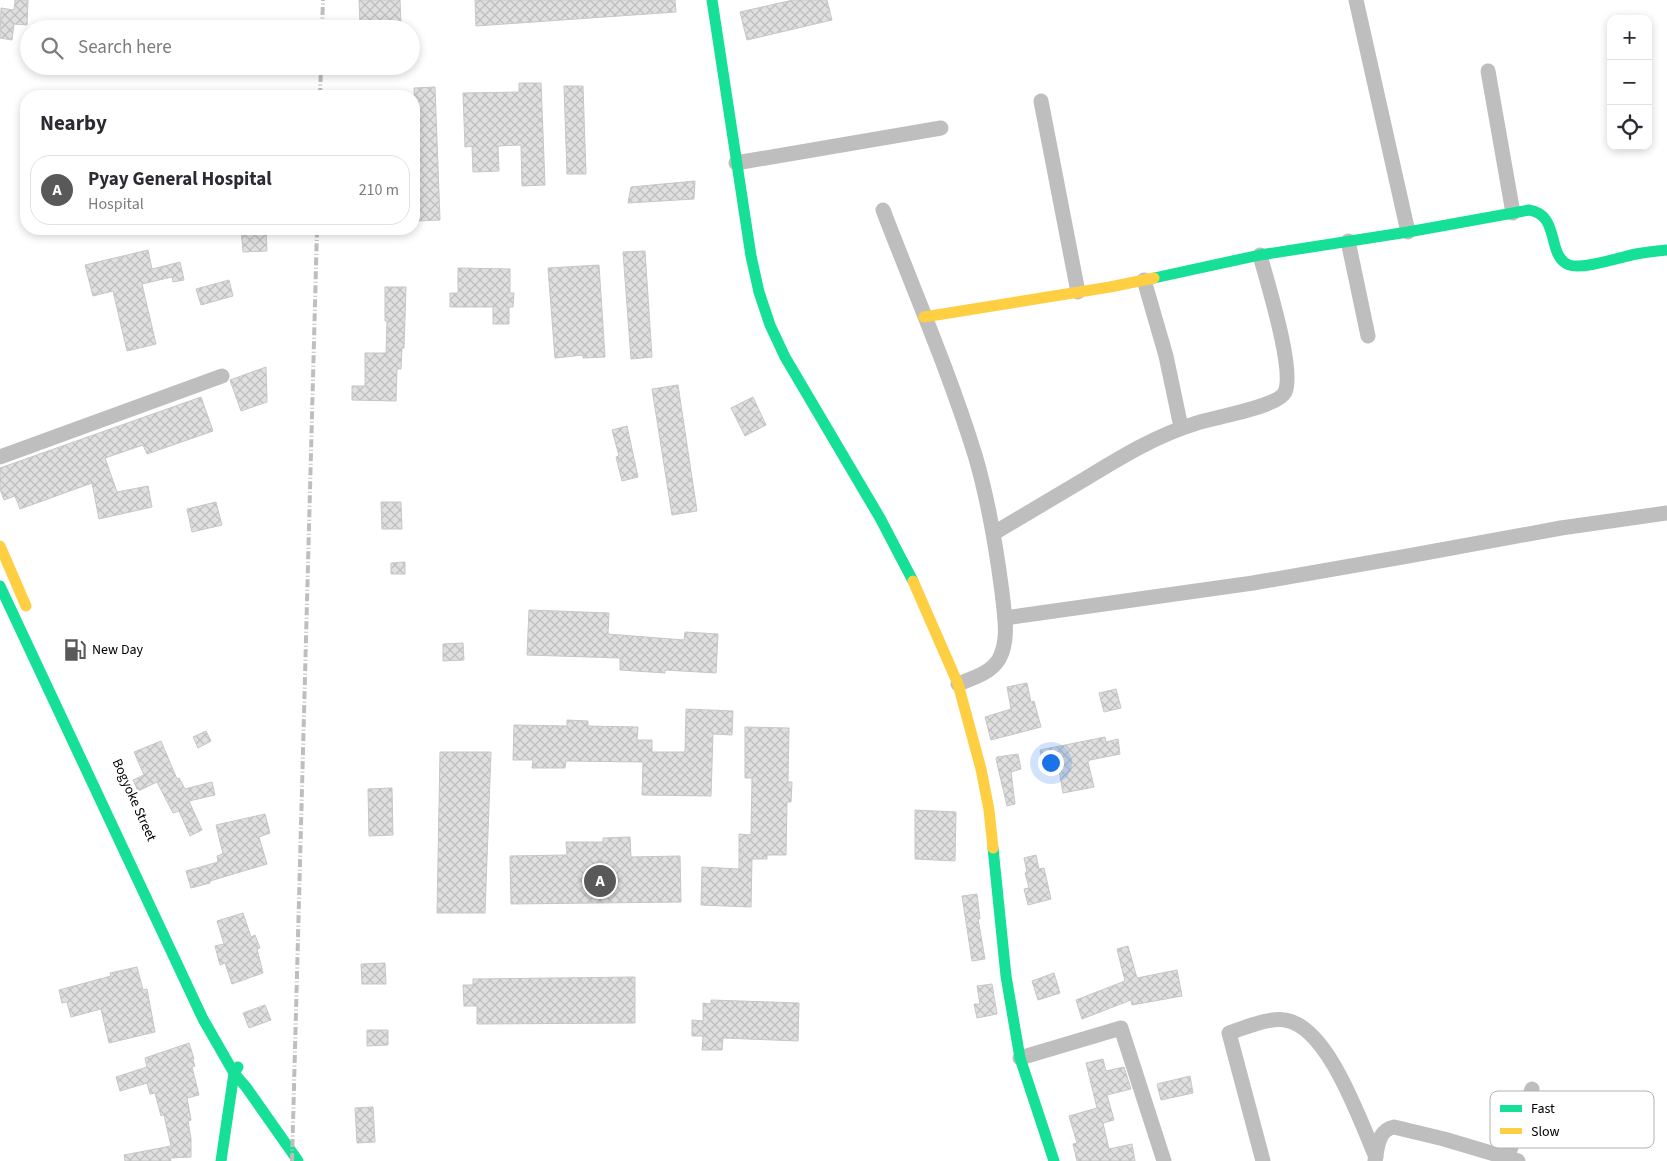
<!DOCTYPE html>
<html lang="en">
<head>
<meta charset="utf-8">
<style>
	:root { --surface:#fff; --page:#f2f2f3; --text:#2b2b33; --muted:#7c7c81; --line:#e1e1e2; --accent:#595959 }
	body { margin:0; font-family:"Source Sans 3",sans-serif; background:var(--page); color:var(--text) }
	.controls { position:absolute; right:15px; top:15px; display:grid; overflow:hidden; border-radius:10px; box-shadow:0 2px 8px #0003 }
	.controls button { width:45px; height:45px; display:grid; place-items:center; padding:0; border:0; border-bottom:1px solid var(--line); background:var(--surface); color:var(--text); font:25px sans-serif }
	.you { position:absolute; left:1050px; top:762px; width:18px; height:18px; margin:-12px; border:4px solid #fff; border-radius:50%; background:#1a73e8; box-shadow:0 0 0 8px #1a73e833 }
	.badge { display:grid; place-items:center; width:32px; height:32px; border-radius:50%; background:var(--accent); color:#fff; font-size:16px; font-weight:700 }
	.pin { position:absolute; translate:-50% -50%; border:2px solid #fff; box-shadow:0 1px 5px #0006 }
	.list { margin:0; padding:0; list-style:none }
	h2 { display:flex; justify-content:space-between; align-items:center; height:65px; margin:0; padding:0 20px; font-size:21px }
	h2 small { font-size:16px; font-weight:400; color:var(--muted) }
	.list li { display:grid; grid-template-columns:32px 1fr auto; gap:15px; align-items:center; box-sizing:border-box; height:70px; margin:0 10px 10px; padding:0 10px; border:1px solid var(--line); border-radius:20px }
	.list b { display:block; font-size:19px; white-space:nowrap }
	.list p { margin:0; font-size:16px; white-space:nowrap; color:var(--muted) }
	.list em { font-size:16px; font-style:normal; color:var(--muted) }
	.icon { flex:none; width:28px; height:28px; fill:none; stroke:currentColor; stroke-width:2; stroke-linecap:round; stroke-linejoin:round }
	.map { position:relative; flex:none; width:1667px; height:1161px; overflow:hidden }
	.search { position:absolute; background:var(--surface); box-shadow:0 2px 8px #0003; left:20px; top:20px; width:400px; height:55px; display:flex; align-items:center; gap:12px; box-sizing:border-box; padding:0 18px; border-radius:28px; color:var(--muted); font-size:19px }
	.panel { position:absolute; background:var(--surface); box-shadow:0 2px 8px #0003; left:20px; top:90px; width:400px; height:145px; border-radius:20px }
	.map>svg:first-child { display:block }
	.building { fill:url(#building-cross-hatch); stroke:#c7c7c7 }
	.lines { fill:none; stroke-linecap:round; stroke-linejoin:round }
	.street { stroke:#bebebe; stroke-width:15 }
	.fast { stroke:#16e098; stroke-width:11 }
	.slow { stroke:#ffcf43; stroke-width:11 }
	.rail { stroke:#bebebe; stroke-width:4; stroke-dasharray:8 2.5 1 2.5; stroke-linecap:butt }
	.labels { text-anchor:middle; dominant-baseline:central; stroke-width:5; stroke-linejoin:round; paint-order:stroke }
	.poi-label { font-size:14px; fill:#000; stroke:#fff; text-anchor:start }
	.street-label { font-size:14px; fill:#000; stroke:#fff }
	.key { fill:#fff; stroke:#b2b2b2; stroke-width:1 }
	.key-label { font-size:14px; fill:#000 }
</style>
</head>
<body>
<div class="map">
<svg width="1667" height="1161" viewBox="0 0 1667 1161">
	<defs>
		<pattern id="building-cross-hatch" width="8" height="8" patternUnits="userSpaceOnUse" patternTransform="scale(1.25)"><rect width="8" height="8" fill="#dfdfdf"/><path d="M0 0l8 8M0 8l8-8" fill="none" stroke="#bebebe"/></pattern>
	</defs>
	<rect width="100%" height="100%" fill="#fff"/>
	<g class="building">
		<polygon points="15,0 28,0 27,25 14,24 12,40 0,38 1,8 14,10"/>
		<polygon points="359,0 400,0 401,24 360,24"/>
		<polygon points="475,0 675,0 676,12 476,26"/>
		<polygon points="793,0 827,0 832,20 747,40 740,12"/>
		<polygon points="519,83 541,83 545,185 522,186 521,145 498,146 499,171 473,172 472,146 465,147 463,93 519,92"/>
		<polygon points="564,86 583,86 586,174 567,174"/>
		<polygon points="435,87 440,220 418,221 414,88"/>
		<polygon points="695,181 694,199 628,203 631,187"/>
		<polygon points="241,229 266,229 267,251 243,252"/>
		<polygon points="148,250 152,269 180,262 184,280 173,282 172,277 142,284 156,344 127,351 113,291 93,296 85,265"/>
		<polygon points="645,251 652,357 631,359 623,252"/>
		<polygon points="599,265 605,357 583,358 583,355 555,358 548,268"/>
		<polygon points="458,268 510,269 510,293 514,293 513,307 509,307 509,324 493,324 493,307 450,307 450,293 458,293"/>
		<polygon points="229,280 233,296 201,305 196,289"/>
		<polygon points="385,287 406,287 404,348 402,348 401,369 397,369 396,401 352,400 352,386 365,386 365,353 386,353 387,321 385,321"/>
		<polygon points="266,367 267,402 241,411 230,380"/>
		<polygon points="678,385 697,511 672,515 652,389"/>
		<polygon points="201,397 213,431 147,454 143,445 105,458 117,492 148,486 152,507 99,519 92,483 20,509 15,496 4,500 0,489 0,468"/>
		<polygon points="753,397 766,425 745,436 731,408"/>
		<polygon points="627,426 638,477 622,481 616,457 619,456 612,430"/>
		<polygon points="216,502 222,525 192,532 187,509"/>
		<polygon points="381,502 401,502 402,529 382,529"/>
		<polygon points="405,562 405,574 391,574 391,563"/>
		<polygon points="529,610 609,613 608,634 684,640 685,632 718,634 716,673 665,670 665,673 620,670 620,658 527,655"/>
		<polygon points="463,643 464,660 443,661 443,644"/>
		<polygon points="1027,683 1031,702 1034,701 1041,727 991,740 985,717 1011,709 1007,687"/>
		<polygon points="1116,689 1121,708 1104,712 1099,693"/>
		<polygon points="686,709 733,711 732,735 713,734 711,796 642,795 643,762 566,761 565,768 532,768 533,760 513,760 514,725 567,726 567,720 588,721 588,726 638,727 637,740 652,740 652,752 685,752"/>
		<polygon points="745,727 789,728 788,782 792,782 791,802 787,802 786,855 767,855 767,859 752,859 751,907 701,905 702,867 739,869 739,834 751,835 752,778 745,778"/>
		<polygon points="206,731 211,741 198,748 193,737"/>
		<polygon points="1105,737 1106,742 1118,739 1120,754 1090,760 1088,762 1094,787 1063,793 1059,770 1044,772 1040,750"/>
		<polygon points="161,741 177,779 179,778 185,789 212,782 215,795 189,801 202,830 190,836 179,811 173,813 157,782 138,791 133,780 144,775 134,752"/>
		<polygon points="440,752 491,752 485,913 437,913"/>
		<polygon points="1018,754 1021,769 1011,772 1015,804 1007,806 996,759 997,757"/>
		<polygon points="392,788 393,835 369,836 368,789"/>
		<polygon points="915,810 956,812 955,861 915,859"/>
		<polygon points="265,814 270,833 259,837 267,864 210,881 210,883 191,888 186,871 218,862 217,856 223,854 216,825"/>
		<polygon points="630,837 631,857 680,856 681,902 511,904 510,856 567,855 566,842 603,842 603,838"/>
		<polygon points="1036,855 1039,869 1044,868 1051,899 1028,905 1024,889 1029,888 1025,873 1027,872 1024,858"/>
		<polygon points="977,894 980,919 978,919 985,959 972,961 962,896"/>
		<polygon points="243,913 251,937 255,935 260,948 257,949 263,973 232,984 225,963 220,965 215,946 224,944 217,921"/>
		<polygon points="1128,946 1137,978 1177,970 1182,996 1132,1005 1131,1000 1082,1019 1076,1000 1125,981 1117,949"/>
		<polygon points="385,963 386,984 362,984 361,964"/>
		<polygon points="137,967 143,990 147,989 155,1032 109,1043 101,1009 71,1017 67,1002 62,1003 59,990 111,976 110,973"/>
		<polygon points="1054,973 1060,993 1038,1000 1032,981"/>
		<polygon points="635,977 635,1023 477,1024 477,1006 464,1006 463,985 473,985 473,979"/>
		<polygon points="992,984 997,1014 977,1018 974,1004 980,1004 977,986"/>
		<polygon points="711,1000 799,1003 798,1041 723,1038 722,1050 702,1050 703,1036 692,1036 692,1020 703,1021 703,1003 711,1004"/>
		<polygon points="265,1005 271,1020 249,1028 243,1013"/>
		<polygon points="367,1030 388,1030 388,1045 367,1046"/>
		<polygon points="189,1043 194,1059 193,1060 195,1066 192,1067 199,1095 187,1098 191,1120 188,1121 191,1139 191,1157 170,1158 171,1161 125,1161 124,1155 171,1146 164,1115 161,1116 155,1093 150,1094 147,1083 120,1091 116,1077 147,1067 145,1058"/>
		<polygon points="1103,1059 1106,1071 1124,1067 1131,1089 1107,1095 1114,1120 1103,1123 1109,1149 1132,1144 1135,1161 1077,1161 1073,1144 1077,1143 1069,1116 1097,1108 1086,1063"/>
		<polygon points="1190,1076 1193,1093 1161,1100 1157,1084"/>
		<polygon points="373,1107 375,1142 357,1143 355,1108"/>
	</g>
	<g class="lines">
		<g class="street">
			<polyline points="1356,0 1408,232"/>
			<polyline points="1488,71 1513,213"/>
			<polyline points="1041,101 1078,292"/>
			<polyline points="736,163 941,128"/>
			<path d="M883,210C914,291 949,371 975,455C988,499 996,546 1002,592C1004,613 1010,639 999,659C991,673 973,678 958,684"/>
			<polyline points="1348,241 1368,336"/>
			<polyline points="1144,280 1166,356 1181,427"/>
			<polyline points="0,457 222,376"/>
			<path d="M994,533C1024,515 1055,497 1085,479C1121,457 1157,435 1197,423C1215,417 1278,407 1285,392C1295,370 1267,282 1260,255"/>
			<polyline points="1005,618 1253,583 1408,556 1561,528 1667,513"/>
			<polyline points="1020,1058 1121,1028 1164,1161"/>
			<path d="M1375,1160C1378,1146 1378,1130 1394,1127L1444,1139L1518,1161"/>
			<path d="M1263,1161L1229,1033C1244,1028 1269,1017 1285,1020C1328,1026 1360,1121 1376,1157"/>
			<polyline points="1506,1161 1532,1089"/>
		</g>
		<g class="fast">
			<polyline points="712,0 751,256 759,292 770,325 785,357 880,518 913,581"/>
			<path d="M1154,278L1260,255L1408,232L1529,210C1561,215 1546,256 1569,265C1582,270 1621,257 1636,254C1647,252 1657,251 1667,250"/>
			<polyline points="0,586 203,1019 234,1073 246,1087 298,1161"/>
			<polyline points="993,848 1006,976 1020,1058 1054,1161"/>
			<polyline points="221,1161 234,1073 238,1067"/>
		</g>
		<g class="slow">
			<polyline points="924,317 1110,287 1154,278"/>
			<polyline points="0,546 26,606"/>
			<polyline points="913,581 958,684 981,769 989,810 993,848"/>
		</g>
		<g class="rail">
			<polyline points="322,29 323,0"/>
			<polyline points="320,96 321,66"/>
			<polyline points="292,1161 317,229"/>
		</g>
	</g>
	<defs>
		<symbol id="fuel-bare" viewBox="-9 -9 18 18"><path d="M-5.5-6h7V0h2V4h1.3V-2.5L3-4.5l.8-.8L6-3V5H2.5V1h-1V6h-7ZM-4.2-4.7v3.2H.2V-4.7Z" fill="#595959" stroke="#fff" stroke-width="2.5" paint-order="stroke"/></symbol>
	</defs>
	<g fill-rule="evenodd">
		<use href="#fuel-bare" x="59" y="634" width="32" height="32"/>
	</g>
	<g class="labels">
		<g class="poi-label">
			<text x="92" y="650">New Day</text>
		</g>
		<g class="street-label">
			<text transform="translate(134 800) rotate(66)">Bogyoke Street</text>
		</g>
	</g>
	<rect x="1490" y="1091" width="164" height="57" rx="8" class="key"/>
	<rect x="1500" y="1105" width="22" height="7" fill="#16e098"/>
	<rect x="1500" y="1128" width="22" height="6" fill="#ffcf43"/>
	<g class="key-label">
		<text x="1531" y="1113">Fast</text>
		<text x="1531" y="1136">Slow</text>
	</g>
</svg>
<div class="controls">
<button>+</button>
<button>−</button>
<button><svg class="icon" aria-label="locate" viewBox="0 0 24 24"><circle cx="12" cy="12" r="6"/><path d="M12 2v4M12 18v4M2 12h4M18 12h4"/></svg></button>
</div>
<div class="you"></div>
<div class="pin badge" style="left:600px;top:881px">A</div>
<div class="search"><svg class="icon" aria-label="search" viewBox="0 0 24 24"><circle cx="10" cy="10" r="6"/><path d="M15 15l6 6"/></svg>Search here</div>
<section class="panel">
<h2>Nearby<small></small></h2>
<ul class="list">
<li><span class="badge">A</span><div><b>Pyay General Hospital</b><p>Hospital</p></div><em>210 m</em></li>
</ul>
</section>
</div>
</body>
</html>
